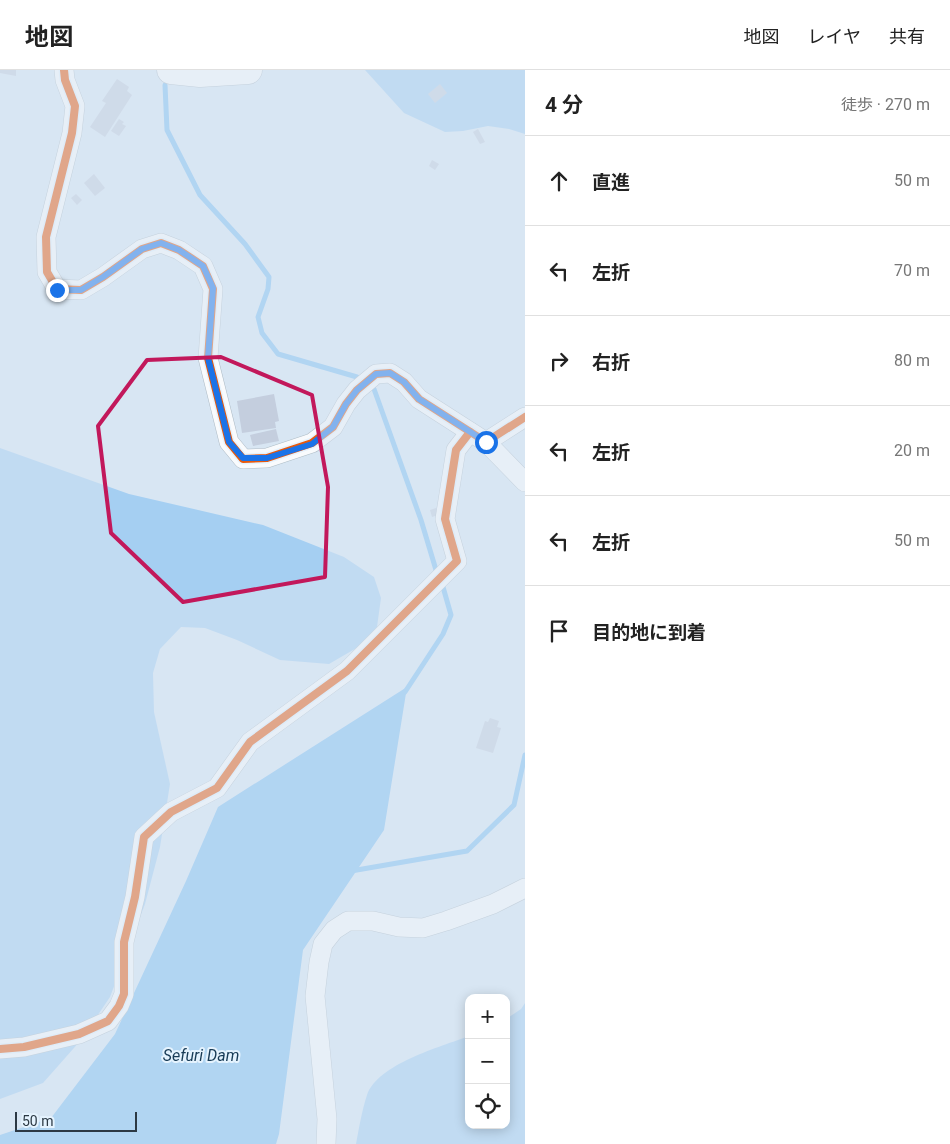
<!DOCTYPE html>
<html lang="ja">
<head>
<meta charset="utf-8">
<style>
	:root { --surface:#fff; --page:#f6f6f6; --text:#222; --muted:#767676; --line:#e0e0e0 }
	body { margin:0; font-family:Roboto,"Noto Sans JP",sans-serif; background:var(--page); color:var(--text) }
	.controls { position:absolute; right:15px; bottom:15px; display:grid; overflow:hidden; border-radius:10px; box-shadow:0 2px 12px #0003 }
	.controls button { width:45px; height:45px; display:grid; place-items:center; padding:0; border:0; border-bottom:1px solid var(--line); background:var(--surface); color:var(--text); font:25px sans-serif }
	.scale { position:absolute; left:15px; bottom:12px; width:122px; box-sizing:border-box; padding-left:5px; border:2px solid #2c3944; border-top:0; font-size:14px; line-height:18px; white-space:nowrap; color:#2c3944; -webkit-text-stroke:4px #e5f3fe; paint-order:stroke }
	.stop { position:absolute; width:15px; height:15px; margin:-11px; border:4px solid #1a73e8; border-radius:50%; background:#fff }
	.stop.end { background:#1a73e8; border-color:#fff; box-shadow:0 1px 5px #0008 }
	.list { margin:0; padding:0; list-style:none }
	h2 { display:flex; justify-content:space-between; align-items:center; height:65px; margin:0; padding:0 20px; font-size:21px }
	h2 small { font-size:16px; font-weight:400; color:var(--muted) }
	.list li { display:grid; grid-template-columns:32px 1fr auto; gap:15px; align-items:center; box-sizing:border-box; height:90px; padding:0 20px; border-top:1px solid var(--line) }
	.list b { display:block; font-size:19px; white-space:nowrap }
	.list em { font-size:16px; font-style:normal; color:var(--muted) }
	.icon { flex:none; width:28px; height:28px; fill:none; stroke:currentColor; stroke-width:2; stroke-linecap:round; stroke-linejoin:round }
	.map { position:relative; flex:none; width:525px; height:1074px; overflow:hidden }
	header { display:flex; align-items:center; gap:30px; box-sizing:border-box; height:70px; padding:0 25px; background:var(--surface); border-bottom:1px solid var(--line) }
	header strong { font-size:24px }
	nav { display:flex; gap:28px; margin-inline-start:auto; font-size:18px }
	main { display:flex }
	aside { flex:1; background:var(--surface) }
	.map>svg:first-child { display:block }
	.forest { fill:#a5cff2 }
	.water { fill:#81c0f2 }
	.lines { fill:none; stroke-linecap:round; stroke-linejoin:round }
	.stream { stroke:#81c0f2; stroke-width:5 }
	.building { fill:#c4cede }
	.minor-casing { stroke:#aebbc5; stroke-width:20 }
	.secondary-casing { stroke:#aebbc5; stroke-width:29 }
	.minor { stroke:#f9fbfd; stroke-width:19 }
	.secondary { stroke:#f9fbfd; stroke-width:28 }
	.cycleway-casing { stroke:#e5f3fe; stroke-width:11 }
	.cycleway { stroke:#e8590c; stroke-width:8 }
	.route { stroke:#1a73e8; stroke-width:6 }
	.marked { fill:none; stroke:#c2185b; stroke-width:4; stroke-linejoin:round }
	.labels { text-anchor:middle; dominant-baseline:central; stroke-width:4; stroke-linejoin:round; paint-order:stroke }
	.water-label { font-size:16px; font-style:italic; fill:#183b56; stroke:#e5f3fe }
</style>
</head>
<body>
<header>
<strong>地図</strong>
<nav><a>地図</a><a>レイヤ</a><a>共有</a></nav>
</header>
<main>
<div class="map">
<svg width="525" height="1074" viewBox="0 0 525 1074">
	<rect width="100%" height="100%" fill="#d8e6f3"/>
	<g class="forest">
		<polygon points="365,0 525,0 525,64 509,59 488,56 463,61 445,62 404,43"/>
		<polygon points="0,378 129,424 263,455 344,487 374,507 381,528 377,557 360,576 329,594 280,590 237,570 205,558 181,557 160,579 153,603 154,642 170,714 160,777 145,834 110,927 81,970 43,1013 0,1029"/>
		<path d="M525,933V1074H356C359,1058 362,1040 367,1025C378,994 440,977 469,966V1055H506V949L521,939Z"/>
	</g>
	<polygon class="water" points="407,617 384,760 303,880 279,1064 276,1074 0,1074 0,1065 51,1048 115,964 186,811 218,737"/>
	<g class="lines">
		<g class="stream">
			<polyline points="165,15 167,60 200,125 245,174 269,207 268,219 258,247 262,263 278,284 357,307"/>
			<polyline points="374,319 421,450 436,500"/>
			<polyline points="405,622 443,564 451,545 443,517"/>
			<polyline points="351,801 467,781 514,735 525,685"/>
		</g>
	</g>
	<g class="building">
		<polygon points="0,0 16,0 16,6 0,3"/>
		<polygon points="117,9 129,17 127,21 132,25 105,67 90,57 106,33 102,31"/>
		<polygon points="440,14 447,23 435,33 428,24"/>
		<polygon points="119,49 124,52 122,54 126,56 119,66 111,61"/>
		<polygon points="478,59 485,72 480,74 473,62"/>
		<polygon points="432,90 439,94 435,100 429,96"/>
		<polygon points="94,104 105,118 95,126 84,113"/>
		<polygon points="76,124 82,130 77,135 71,128"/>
		<polygon points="274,324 279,351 275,352 276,358 242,363 237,331"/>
		<polygon points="276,359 279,371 253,376 250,365"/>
		<polygon points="436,438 438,445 432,447 430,440"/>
		<polygon points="490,648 499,651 497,657 501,658 493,683 476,678 485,651 488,652"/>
	</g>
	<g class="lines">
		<defs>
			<g id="minor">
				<polyline points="64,0 65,10 75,36 72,63 46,167 47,202 57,219 81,220 103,207 142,179 161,173 179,180 203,196 213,219 208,288 229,372 243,389 267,388 312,373 333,357 346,334 357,320 376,304 390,303 404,312 419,329 486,372 525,347"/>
				<polyline points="486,372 525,412"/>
				<polyline points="0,979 24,977 79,964 108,951 119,936 124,924 124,872 135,827 144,767 171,742 217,718 250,672 347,601 457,491 445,449 456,380 470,362"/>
				<polyline points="326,1074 327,1049 315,926 319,892 323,874 334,860 348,851 373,851 399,857 423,858 446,851 493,834 525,818"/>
			</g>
			<polyline id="secondary" points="171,0 200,3 248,0"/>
		</defs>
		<use href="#minor" class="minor-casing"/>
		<use href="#secondary" class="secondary-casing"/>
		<use href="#minor" class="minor"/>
		<use href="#secondary" class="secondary"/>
		<defs>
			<g id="cycleway">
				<polyline points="64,0 65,10 75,36 72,63 46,167 47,202 57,219 81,220 103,207 142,179 161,173 179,180 203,196 213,219 208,288 229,372 243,389 267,388 312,373 333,357 346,334 357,320 376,304 390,303 404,312 419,329 486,372 525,347"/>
				<polyline points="0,979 24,977 79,964 108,951 119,936 124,924 124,872 135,827 144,767 171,742 217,718 250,672 347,601 457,491 445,449 456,380 470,362"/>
			</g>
		</defs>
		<use href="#cycleway" class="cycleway-casing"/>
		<use href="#cycleway" class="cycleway"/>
	</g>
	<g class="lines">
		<polyline class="route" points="57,220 81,220 103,207 142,179 161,173 179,180 203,196 213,218 208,288 229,372 243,388 267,388 312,374 333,357 346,334 357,320 376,304 390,303 404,312 419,329 486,372"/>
	</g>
	<path d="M0 0H525V1074H0ZM221,287L312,325L328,417L325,507L183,532L111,463L98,356L147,290Z" fill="#d8e6f3" fill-opacity=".55" fill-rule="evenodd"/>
	<path class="marked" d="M221,287L312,325L328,417L325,507L183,532L111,463L98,356L147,290Z"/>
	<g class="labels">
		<g class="water-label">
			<text x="201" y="985">Sefuri Dam</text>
		</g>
	</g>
</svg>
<div class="controls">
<button>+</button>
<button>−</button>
<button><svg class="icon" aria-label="locate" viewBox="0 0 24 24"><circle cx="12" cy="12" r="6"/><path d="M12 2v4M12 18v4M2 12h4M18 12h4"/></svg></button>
</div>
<div class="scale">50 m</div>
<div class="stop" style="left:486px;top:372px"></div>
<div class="stop end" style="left:57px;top:220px"></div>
</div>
<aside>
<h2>4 分<small>徒歩 · 270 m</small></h2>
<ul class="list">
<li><svg class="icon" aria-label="ahead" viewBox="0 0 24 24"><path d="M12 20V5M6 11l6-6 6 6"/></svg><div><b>直進</b></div><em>50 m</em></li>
<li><svg class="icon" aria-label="left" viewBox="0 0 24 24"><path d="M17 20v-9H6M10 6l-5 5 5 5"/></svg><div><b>左折</b></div><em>70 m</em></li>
<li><svg class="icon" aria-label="right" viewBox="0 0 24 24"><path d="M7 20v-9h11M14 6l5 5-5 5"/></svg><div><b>右折</b></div><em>80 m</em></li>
<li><svg class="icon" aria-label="left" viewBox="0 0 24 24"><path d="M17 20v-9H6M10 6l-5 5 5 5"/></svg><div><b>左折</b></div><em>20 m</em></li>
<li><svg class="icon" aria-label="left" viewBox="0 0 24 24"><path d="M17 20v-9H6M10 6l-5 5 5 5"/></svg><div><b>左折</b></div><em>50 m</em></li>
<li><svg class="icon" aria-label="arrive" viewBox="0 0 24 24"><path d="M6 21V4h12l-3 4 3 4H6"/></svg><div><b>目的地に到着</b></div></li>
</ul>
</aside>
</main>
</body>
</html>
